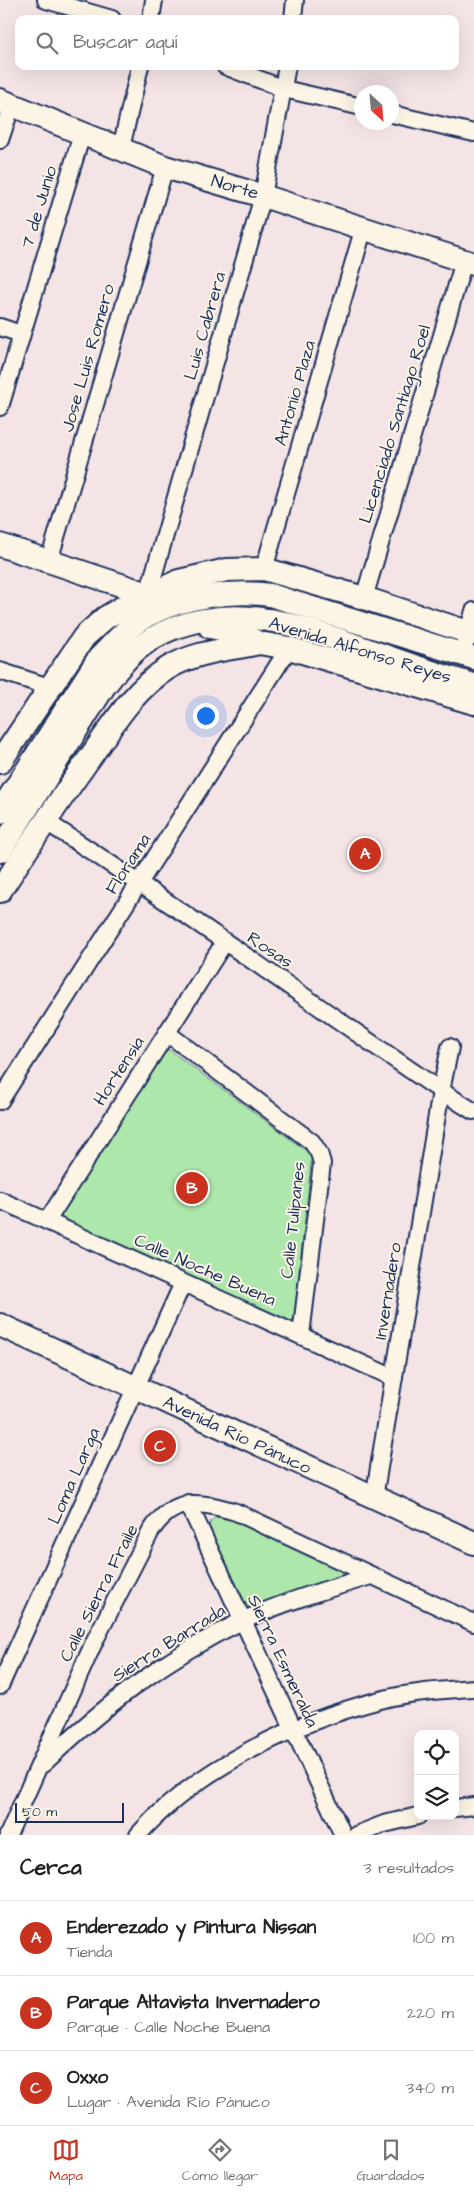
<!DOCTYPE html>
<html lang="es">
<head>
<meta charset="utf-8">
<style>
	:root { --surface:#fff; --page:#f2f2f2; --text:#222; --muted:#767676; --line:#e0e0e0; --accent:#c8321e }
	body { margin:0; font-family:"Architects Daughter",sans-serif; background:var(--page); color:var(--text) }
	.controls { position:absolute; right:15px; bottom:15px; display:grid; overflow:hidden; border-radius:10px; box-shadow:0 5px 20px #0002 }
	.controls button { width:45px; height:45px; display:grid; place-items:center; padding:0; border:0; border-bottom:1px solid var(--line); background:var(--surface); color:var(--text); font:25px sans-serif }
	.compass { position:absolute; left:354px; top:85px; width:45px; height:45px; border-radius:50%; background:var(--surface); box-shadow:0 5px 20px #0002; rotate:154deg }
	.scale { position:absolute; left:15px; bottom:12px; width:109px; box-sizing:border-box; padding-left:5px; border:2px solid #1b2f5e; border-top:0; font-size:14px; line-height:18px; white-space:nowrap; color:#1b2f5e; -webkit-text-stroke:4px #fcf5e5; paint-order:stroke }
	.you { position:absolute; left:205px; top:715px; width:18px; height:18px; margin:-12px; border:4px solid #fff; border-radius:50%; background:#1a73e8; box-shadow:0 0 0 8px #1a73e833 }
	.badge { display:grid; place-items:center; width:32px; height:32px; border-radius:50%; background:var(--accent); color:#fff; font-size:16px; font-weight:700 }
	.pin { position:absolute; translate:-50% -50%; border:2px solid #fff; box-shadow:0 1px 5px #0006 }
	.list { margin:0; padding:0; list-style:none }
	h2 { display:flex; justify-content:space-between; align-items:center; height:65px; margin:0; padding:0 20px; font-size:21px }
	h2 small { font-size:16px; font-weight:400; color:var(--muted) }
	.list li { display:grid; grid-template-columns:32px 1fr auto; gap:15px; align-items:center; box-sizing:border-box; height:75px; padding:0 20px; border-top:1px solid var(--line) }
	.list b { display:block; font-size:19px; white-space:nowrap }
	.list p { margin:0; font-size:16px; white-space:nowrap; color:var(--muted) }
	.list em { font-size:16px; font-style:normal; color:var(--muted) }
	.icon { flex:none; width:28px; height:28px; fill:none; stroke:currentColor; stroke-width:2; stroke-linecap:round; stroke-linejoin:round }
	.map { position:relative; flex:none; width:474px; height:1835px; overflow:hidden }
	.search { position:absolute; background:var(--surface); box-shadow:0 5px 20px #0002; left:15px; right:15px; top:15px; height:55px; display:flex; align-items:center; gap:12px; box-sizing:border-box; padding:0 18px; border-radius:10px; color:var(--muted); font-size:19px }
	.sheet { height:290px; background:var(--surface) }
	nav { display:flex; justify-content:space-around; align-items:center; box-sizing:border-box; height:70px; border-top:1px solid var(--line); background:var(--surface); font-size:14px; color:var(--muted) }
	nav a { display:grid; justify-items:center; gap:2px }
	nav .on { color:var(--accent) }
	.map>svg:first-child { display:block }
	.green { fill:#ade7ab; stroke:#648b84 }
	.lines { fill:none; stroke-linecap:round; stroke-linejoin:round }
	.street-casing { stroke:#1b2f5e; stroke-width:20 }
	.secondary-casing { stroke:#1b2f5e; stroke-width:26 }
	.street { stroke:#fcf5e5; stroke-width:16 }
	.secondary { stroke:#fcf5e5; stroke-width:22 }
	.labels { text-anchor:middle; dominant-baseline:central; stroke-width:4; stroke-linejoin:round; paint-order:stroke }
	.street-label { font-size:18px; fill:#1b2f5e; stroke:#fcf5e5 }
</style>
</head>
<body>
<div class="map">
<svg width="474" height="1835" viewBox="0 0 474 1835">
	<rect width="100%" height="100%" fill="#f4e4e6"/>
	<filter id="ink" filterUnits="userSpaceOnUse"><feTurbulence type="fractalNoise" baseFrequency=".02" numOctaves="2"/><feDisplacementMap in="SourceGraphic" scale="10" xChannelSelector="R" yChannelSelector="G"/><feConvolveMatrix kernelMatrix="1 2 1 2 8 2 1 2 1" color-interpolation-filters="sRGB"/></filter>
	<g filter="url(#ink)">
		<g class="green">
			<polygon points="164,1046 312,1155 293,1327 57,1221"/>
			<polygon points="216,1517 232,1520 353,1576 250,1613 209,1526 211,1521"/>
		</g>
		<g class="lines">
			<defs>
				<g id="street">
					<polyline points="46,0 112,19"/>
					<polyline points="151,19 154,0"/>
					<polyline points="293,19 295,0"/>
					<polyline points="225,66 284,89 362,107"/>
					<polyline points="392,114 474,133"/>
					<polyline points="0,140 12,104"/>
					<polyline points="121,148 140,66"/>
					<polyline points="0,327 21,334"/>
					<polyline points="0,407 82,134"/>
					<polyline points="49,561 165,167"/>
					<polyline points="264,569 364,227"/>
					<polyline points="148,594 263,196 287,66"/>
					<polyline points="364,598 464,261"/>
					<polyline points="465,643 474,611"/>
					<polyline points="0,671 49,687"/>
					<path d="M45,821C179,907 309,1001 441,1091L473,1111"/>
					<polyline points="167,1033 312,1142 319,1153 322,1163 301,1335"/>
					<polyline points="0,1101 289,648"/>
					<polyline points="0,1200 394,1378"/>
					<polyline points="47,1221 224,943"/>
					<polyline points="374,1498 441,1091 450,1047"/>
					<polyline points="188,1503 343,1835"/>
					<polyline points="0,1686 183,1283"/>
					<path d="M43,1764C103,1707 166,1657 242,1621C283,1602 328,1589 371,1576"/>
					<polyline points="455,1808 474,1806"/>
					<path d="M8,1835L95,1640L151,1531C174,1495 201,1502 236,1512L474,1623"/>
					<path d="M138,1835C197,1768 295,1722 380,1700C410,1692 443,1690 474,1688"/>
					<polyline points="356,1835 384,1824 418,1816"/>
				</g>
				<g id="secondary">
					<polyline points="0,100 165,167 263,196 474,264"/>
					<polyline points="0,545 148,594 155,599"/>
					<polyline points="210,627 236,632 259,643 289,648 474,703"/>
					<polyline points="0,762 84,637 105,618 125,606 179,581 227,570 264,569 364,598 474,634"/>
					<path d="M0,812L99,658C114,643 129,625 148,615C183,596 232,590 270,595L474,658"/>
					<path d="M0,851L103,688C115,672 128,655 144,644C178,619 228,613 268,620C290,623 312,631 334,638C380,654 427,672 474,685"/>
					<path d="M0,891C29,846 58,802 89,759C112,726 133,690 168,668C197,651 228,650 259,643"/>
					<polyline points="0,1325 474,1543"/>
				</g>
			</defs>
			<use href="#street" class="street-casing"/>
			<use href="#secondary" class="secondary-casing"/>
			<use href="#street" class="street"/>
			<use href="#secondary" class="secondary"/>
		</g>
	</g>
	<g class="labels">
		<g class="street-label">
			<text transform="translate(235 187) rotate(16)">Norte</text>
			<text transform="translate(39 207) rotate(-73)">7 de Junio</text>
			<text transform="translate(205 326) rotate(-74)">Luis Cabrera</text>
			<text transform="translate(88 358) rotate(-74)">Jose Luis Romero</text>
			<text transform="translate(295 393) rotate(-74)">Antonio Plaza</text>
			<text transform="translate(395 424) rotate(-73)">Licenciado Santiago Roel</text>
			<text transform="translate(360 650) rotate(17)">Avenida Alfonso Reyes</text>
			<text transform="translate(128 864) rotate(-57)">Florama</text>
			<text transform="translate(270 950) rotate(34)">Rosas</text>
			<text transform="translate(119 1071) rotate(-57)">Hortensia</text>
			<text transform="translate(293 1220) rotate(-84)">Calle Tulipanes</text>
			<text transform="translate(205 1270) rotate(24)">Calle Noche Buena</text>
			<text transform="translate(388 1291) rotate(-81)">Invernadero</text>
			<text transform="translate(237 1435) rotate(25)">Avenida Río Pánuco</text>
			<text transform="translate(74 1476) rotate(-66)">Loma Larga</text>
			<text transform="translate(99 1593) rotate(-63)">Calle Sierra Fraile</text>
			<text transform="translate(169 1643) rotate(-32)">Sierra Barrada</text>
			<text transform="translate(283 1661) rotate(65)">Sierra Esmeralda</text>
		</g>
	</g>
</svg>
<div class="controls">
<button><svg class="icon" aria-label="locate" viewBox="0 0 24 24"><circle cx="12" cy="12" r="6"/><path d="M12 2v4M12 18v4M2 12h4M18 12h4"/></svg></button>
<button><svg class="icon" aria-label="layers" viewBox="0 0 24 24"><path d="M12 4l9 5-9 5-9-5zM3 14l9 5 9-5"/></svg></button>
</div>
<svg class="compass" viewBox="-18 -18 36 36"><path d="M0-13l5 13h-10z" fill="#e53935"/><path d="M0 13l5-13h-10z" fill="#767676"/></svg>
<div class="scale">50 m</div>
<div class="you"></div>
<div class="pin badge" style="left:365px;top:854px">A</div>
<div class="pin badge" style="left:192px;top:1188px">B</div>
<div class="pin badge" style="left:160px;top:1446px">C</div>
<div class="search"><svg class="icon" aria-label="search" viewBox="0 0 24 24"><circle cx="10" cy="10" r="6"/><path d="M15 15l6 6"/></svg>Buscar aquí</div>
</div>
<section class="sheet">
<h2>Cerca<small>3 resultados</small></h2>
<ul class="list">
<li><span class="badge">A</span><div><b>Enderezado y Pintura Nissan</b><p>Tienda</p></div><em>100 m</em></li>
<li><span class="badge">B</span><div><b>Parque Altavista Invernadero</b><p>Parque · Calle Noche Buena</p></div><em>220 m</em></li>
<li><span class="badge">C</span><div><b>Oxxo</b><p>Lugar · Avenida Río Pánuco</p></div><em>340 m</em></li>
</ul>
</section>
<nav>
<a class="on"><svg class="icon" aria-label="map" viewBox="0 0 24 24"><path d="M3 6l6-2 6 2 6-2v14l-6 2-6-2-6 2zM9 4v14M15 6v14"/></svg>Mapa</a>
<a><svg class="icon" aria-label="directions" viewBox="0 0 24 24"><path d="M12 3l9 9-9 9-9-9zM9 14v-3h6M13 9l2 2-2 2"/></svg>Cómo llegar</a>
<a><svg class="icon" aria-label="saved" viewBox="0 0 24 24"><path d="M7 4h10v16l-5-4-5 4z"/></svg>Guardados</a>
</nav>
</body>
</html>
